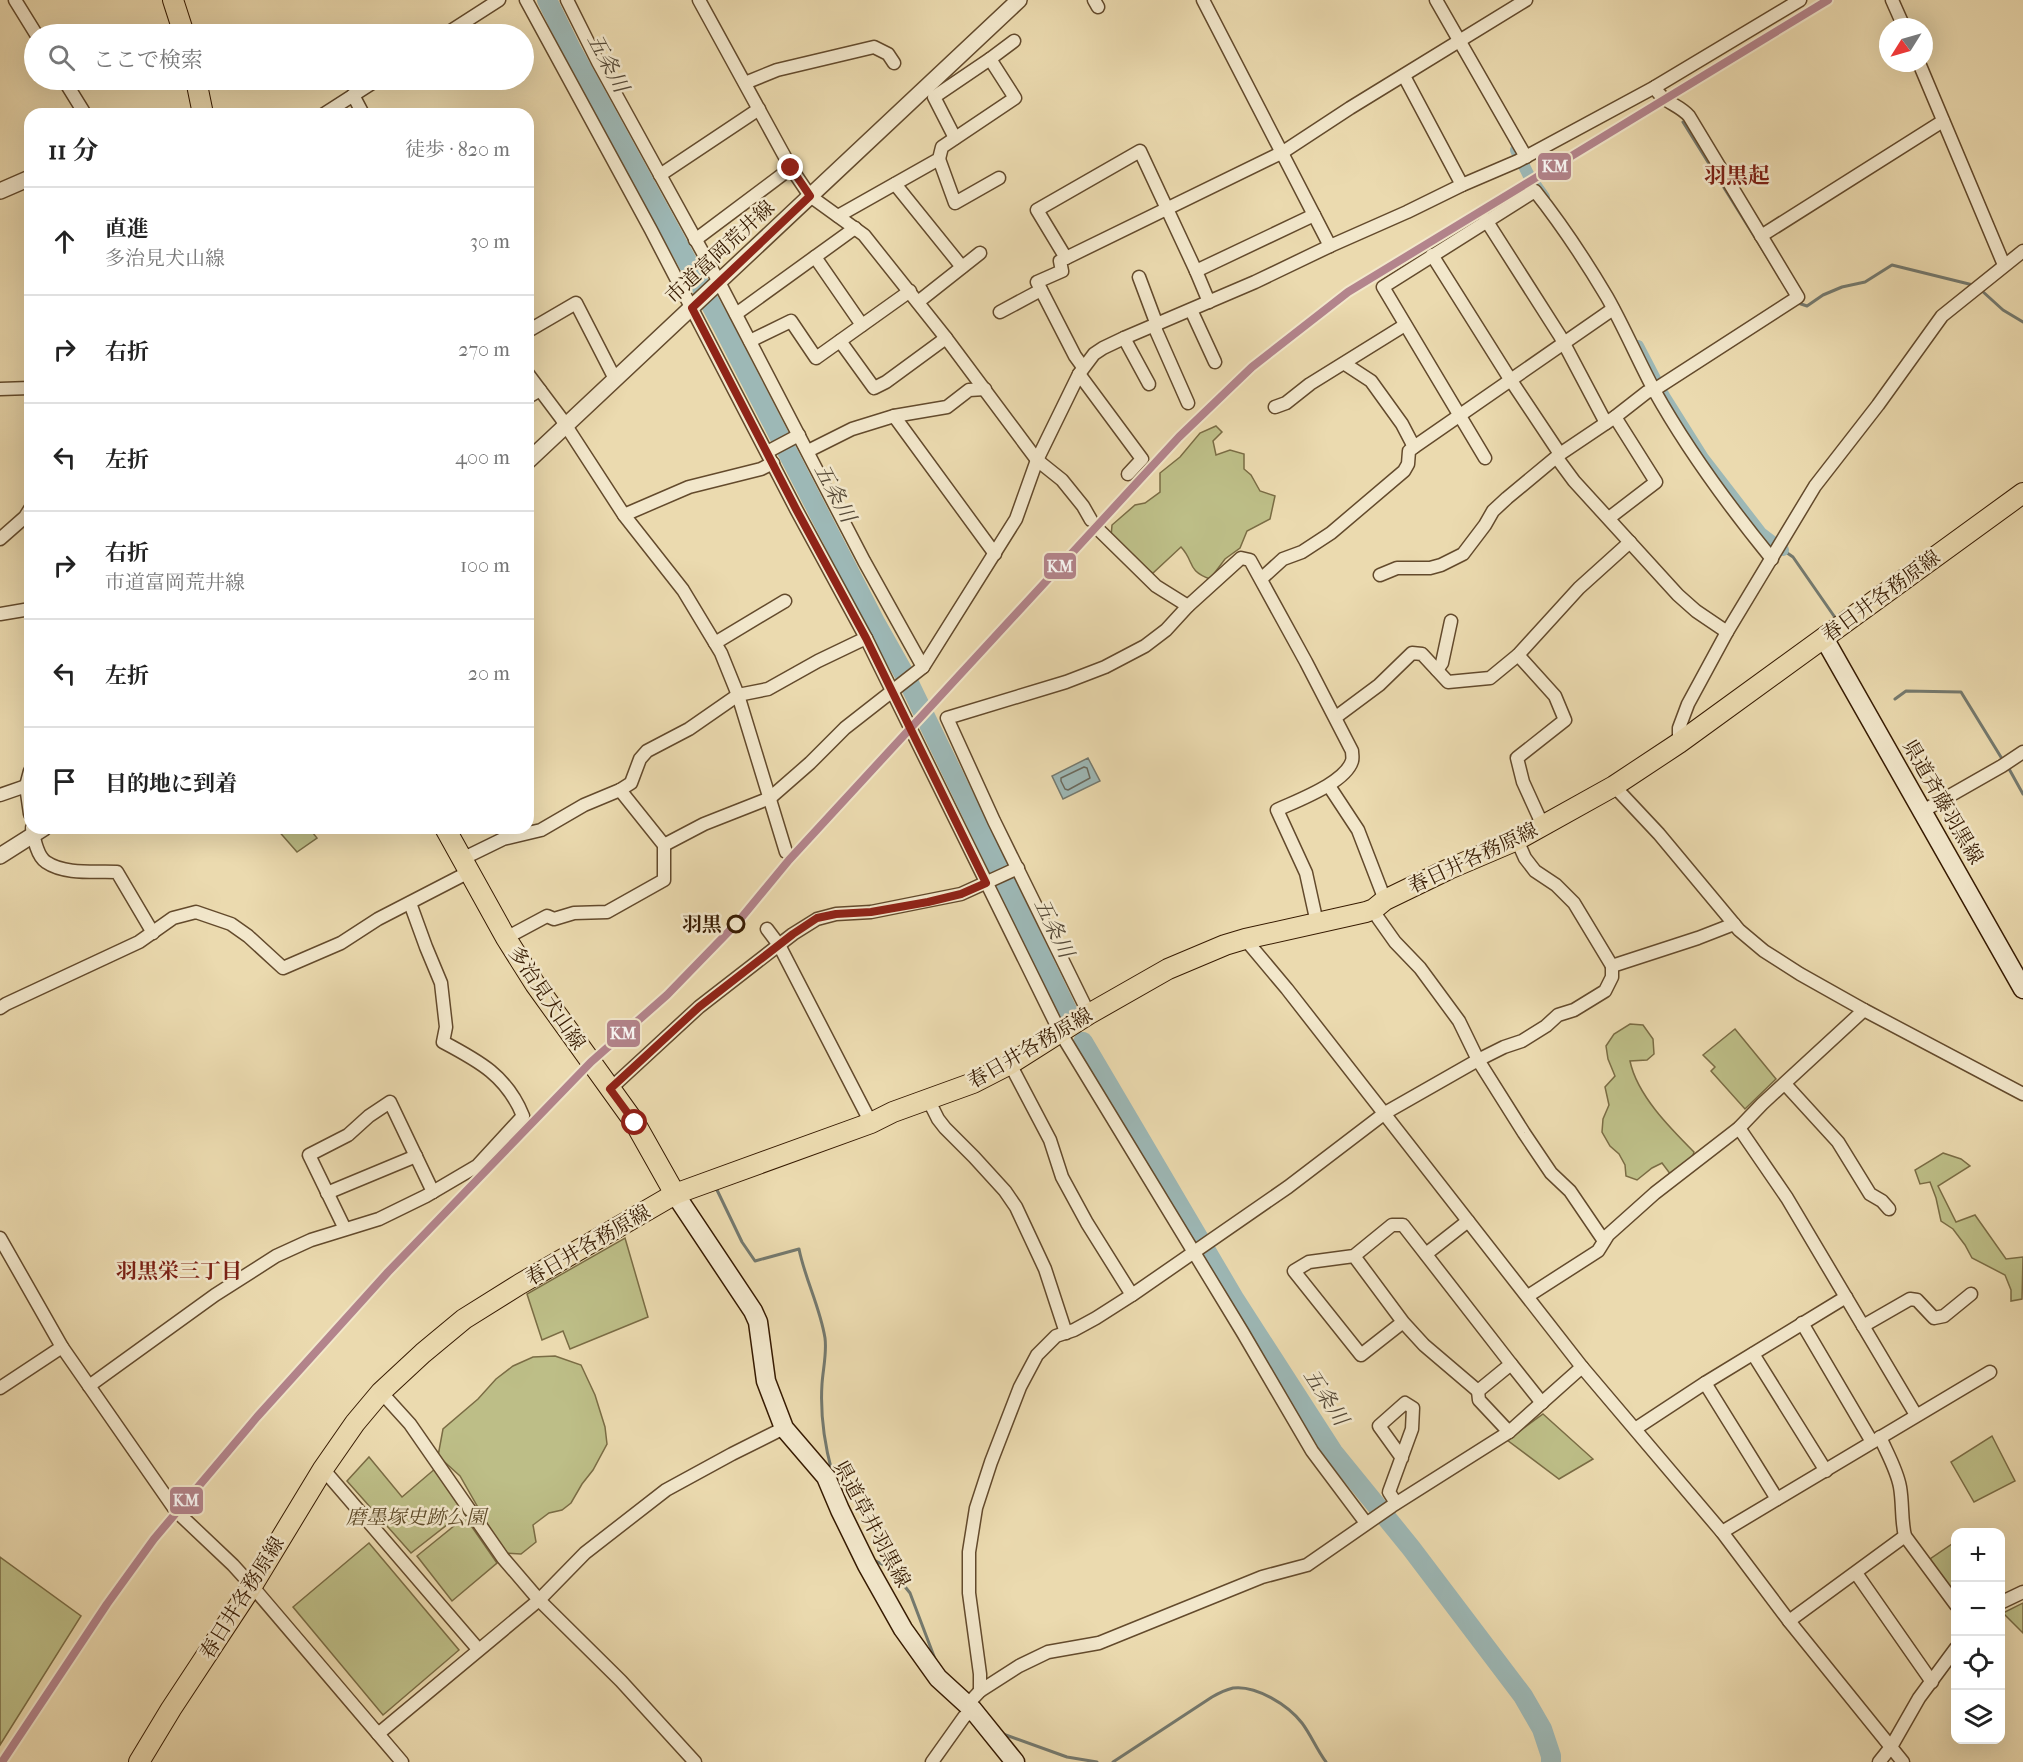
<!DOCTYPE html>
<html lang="ja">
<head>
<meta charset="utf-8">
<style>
	:root { --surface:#fff; --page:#f2f2f2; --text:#222; --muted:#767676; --line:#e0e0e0 }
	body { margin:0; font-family:"IM FELL French Canon","Noto Serif JP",serif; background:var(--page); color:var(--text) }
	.controls { position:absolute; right:18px; bottom:18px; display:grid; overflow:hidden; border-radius:12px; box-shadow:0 6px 24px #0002 }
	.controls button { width:54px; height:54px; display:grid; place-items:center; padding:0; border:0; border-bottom:2px solid var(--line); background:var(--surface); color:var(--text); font:30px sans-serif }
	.compass { position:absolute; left:1879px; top:18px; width:54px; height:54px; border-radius:50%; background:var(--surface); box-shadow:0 6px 24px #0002; rotate:233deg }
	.stop { position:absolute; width:18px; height:18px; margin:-14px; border:4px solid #8f2418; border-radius:50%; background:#fff }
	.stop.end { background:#8f2418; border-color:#fff; box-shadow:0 2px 6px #0008 }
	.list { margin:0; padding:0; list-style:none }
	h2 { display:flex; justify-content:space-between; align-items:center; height:78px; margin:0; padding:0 24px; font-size:26px }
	h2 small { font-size:20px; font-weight:400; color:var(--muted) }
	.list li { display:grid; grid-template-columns:39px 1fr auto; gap:18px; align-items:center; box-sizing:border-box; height:108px; padding:0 24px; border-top:2px solid var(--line) }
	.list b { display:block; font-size:22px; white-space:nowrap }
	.list p { margin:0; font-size:20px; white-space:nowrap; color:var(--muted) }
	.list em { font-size:20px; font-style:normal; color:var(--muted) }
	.icon { flex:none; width:33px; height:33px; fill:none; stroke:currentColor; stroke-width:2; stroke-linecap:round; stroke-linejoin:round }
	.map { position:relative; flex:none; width:2023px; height:1762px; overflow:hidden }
	.search { position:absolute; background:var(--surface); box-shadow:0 6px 24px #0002; left:24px; top:24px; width:510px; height:66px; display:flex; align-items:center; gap:15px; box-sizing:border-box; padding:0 21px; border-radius:33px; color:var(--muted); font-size:22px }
	.panel { position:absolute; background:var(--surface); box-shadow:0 6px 24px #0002; left:24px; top:108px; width:510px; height:726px; border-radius:18px }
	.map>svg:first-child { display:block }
	.green { fill:#bdbe87; stroke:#7a6c44; stroke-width:1.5 }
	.water { fill:#9db8b6; stroke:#74796e; stroke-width:1.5 }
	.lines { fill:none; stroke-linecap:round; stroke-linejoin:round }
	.shore { stroke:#6a695c; stroke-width:1.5 }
	.stream { stroke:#74796e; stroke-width:3 }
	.canal { stroke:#9db8b6; stroke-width:12 }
	.river { stroke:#9db8b6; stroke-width:20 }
	.minor-casing { stroke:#634a2c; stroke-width:15 }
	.tertiary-casing { stroke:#634a2c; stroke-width:18 }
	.secondary-casing { stroke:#361a01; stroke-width:21 }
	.primary-casing { stroke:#361a01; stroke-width:22 }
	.minor { stroke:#f2e7cb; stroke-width:12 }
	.tertiary { stroke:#f2e7cb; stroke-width:15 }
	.secondary { stroke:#f2e7cb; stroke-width:18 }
	.primary { stroke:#ebdaaf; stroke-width:20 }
	.rail-1-casing { stroke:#f2e7cb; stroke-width:12 }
	.rail-1 { stroke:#b3848c; stroke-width:8 }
	.route { stroke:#8f2418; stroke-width:8 }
	.stop-dot { fill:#f2e7cb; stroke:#361a01; stroke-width:3 }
	.labels { text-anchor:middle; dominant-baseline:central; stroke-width:5; stroke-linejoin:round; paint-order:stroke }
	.street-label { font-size:20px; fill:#361a01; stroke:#f2e7cb }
	.stop-label { font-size:20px; font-weight:bold; fill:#361a01; stroke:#f2e7cb; text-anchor:end }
	.park-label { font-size:20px; font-style:italic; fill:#5e4b29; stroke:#f2e7cb }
	.water-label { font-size:21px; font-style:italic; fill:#554937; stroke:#f2e7cb }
	.neighbourhood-label { font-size:21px; font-weight:bold; fill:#7a1f14; stroke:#f2e7cb }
	.quarter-label { font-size:22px; font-weight:bold; fill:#7a1f14; stroke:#f2e7cb }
	.line-badge { stroke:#f2e7cb; stroke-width:2 }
	.badge-label { font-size:16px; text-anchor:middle; font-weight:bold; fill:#fff }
</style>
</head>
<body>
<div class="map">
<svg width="2023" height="1762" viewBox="0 0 2023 1762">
	<rect width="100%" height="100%" fill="#ebdaaf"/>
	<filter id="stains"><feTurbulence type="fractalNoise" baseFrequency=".00333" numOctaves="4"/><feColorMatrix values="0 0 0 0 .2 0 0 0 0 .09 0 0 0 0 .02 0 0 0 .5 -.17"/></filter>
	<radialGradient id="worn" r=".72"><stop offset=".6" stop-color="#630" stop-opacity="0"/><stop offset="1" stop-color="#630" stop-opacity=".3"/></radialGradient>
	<g class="green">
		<path d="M1216,426L1222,432L1213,441L1216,455L1230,450L1244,454V469L1251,475L1260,491L1275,496L1270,519L1247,531L1240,548L1225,559L1210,579C1186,570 1195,562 1181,547L1153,573L1135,561L1111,537L1112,525L1135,505L1145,503L1160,492V473L1180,457L1200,433Z"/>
		<polygon points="276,828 309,828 317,838 297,852"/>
		<path d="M1630,1024L1643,1025L1653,1039L1654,1054L1647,1060L1630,1061C1637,1095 1670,1128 1694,1152L1691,1162L1671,1175L1662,1163L1652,1168L1637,1180L1626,1176L1625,1165L1619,1154L1610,1146L1602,1132L1603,1119L1609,1105L1605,1087L1615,1076L1608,1059L1606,1046L1614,1034Z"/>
		<polygon points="1735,1029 1776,1079 1745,1109 1711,1071 1715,1067 1703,1055"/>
		<polygon points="1943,1153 1961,1159 1970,1166 1938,1186 1956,1222 1975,1215 2006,1259 2023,1257 2022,1299 2011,1301 2011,1290 2005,1275 1972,1258 1965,1245 1953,1229 1941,1221 1936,1198 1930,1182 1920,1184 1915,1170"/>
		<polygon points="625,1238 648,1317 570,1349 563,1331 542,1340 527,1294"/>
		<polygon points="555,1356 581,1365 595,1395 605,1427 607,1444 593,1470 582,1484 571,1503 562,1510 549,1513 533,1525 536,1542 521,1554 504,1553 460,1476 438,1456 443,1429 478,1399 496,1379 513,1366 533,1357"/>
		<polygon points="1543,1414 1593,1459 1559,1479 1507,1440"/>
		<polygon points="1992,1436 2015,1481 1974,1502 1951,1462"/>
		<polygon points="369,1457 402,1497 436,1468 466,1510 411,1553 347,1481"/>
		<polygon points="465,1517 497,1563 452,1601 417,1556"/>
		<polygon points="1955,1542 1955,1596 1930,1559"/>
		<polygon points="369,1543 459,1650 383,1715 293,1607"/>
		<polygon points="0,1557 81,1616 0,1745"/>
		<polygon points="2023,1603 2023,1633 2003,1613"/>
	</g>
	<polygon class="water" points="1088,758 1100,781 1063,799 1052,776"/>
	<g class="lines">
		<polygon class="shore" points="1084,767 1087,768 1090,778 1068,790 1065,789 1061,781 1061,778"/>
		<g class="stream">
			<polyline points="1683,122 1776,271"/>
			<polyline points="1981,290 2003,310 2023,322"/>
			<polyline points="1795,302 1807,306 1823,295 1842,287 1865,282 1892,265 1973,285"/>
			<polyline points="1783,550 1793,557 1834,616"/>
			<polyline points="1895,699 1906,691 1961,692 2004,762"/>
			<polyline points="2008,767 2023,794"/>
			<path d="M717,1190L742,1242L755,1261L799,1249C805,1279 820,1307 825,1338C827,1353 823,1369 822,1384C820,1415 824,1442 832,1472"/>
			<polyline points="872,1559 891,1569 910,1593 935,1659"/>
			<polyline points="1003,1734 1067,1757 1097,1762"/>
			<path d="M1113,1762L1212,1697C1219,1693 1225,1690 1233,1688C1256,1685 1288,1705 1302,1723C1311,1735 1317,1750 1326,1762"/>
		</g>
		<g class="canal">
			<polyline points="1516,150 1529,176 1544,197"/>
			<polyline points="1638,346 1664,396 1703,458 1761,533 1783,550"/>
		</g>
		<g class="river">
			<polyline points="547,0 571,49 722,325 876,624 907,679 1069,1014"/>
			<polyline points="1083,1042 1235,1300 1333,1452 1411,1548 1523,1696 1542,1729 1551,1756 1551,1762"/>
		</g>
		<defs>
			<g id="minor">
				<polyline points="15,0 36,34"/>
				<polyline points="526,0 651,230 796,509 866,638 1060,1032 1243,1333 1312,1451 1366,1523"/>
				<polyline points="567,0 598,62 719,282 864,561 923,667"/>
				<polyline points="699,0 791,168 810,196 864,235 946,338 1037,460 1062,480 1083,506 1091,520"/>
				<polyline points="1094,0 1098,7"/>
				<polyline points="1203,0 1314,215 1196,271 1209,302"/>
				<polyline points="1436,0 1526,157"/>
				<polyline points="1892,0 1904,27"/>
				<polyline points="446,34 499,0"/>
				<polyline points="1919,63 2004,265"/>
				<polyline points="1404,76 1462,185"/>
				<polyline points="64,80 85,114"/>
				<polyline points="745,83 777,70 874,47 888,54 894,63"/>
				<polyline points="353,95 363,114"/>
				<polyline points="324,114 377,80"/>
				<polyline points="955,138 934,97 990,59"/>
				<polyline points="939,159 955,203 999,178"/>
				<polyline points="660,175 759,109"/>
				<polyline points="895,184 962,267"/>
				<polyline points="1314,215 1330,246"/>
				<polyline points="838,216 939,159 942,147 1015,98 990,59 1014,41"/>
				<polyline points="1486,220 1560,336 1606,423"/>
				<polyline points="1761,236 1943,121"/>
				<polyline points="695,240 791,168"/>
				<polyline points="1432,255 1510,379 1560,454"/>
				<polyline points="815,257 862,325"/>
				<polyline points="1066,258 1283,152 1350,108 1526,0"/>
				<polyline points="1139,277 1157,325"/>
				<polyline points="918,302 980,253"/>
				<polyline points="1191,310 1215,362"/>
				<polyline points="1000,312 1041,290"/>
				<polyline points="736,314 855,228"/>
				<polyline points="1154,326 1188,403"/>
				<polyline points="528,331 576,303 615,379"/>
				<polyline points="1124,338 1149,384"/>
				<polyline points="750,341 791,321 816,358 910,291"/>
				<polyline points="840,341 874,388 886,382 946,338"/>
				<polyline points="1345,364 1371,381 1402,424 1414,447"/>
				<polyline points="1083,367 1075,356 1037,282 1062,271 1060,261 1066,258 1037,210 1140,151 1196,271"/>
				<polyline points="528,374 561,418 624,515 683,590 721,653 738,695 786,852"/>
				<polyline points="1079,374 1142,459 1128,474"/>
				<polyline points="0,389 30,388"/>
				<polyline points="528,397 540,390"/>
				<polyline points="1275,407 1286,403 1310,384 1405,325"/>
				<polyline points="894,416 995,554"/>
				<polyline points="808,451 852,429 894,416 947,407 969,390 985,389"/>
				<polyline points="767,452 799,435"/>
				<path d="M1485,458L1383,287L1535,191C1562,225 1585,260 1607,297C1624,327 1638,360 1654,390C1688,451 1728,505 1772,559"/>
				<polyline points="1557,458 1574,481 1678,595 1696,611 1727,632"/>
				<polyline points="624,515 689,487 761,469 773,463"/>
				<polyline points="1609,518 1656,482 1615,417"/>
				<polyline points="1100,531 1156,586 1188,606"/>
				<polyline points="0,539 25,517 30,509"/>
				<path d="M1380,575L1397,568H1430L1441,565L1463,554L1485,525L1493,511L1507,498L1560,454L1615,417L1647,392L1654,390L1798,297L1689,116C1679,104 1661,102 1655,87"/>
				<polyline points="1261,579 1283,559 1302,552 1331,533 1404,471 1408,464 1409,451 1414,447 1613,309"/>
				<polyline points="0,614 30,609"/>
				<polyline points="715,643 785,601"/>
				<polyline points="1518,655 1555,696 1565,720 1517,758 1523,782 1543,826"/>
				<polyline points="1437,670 1442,663 1451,621"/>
				<polyline points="1336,717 1379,685 1412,653 1422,654 1448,682 1490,678 1518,655 1579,588 1630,542"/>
				<polyline points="1679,743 1679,728 1688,704 1727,632 1815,486 1878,405 1942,316 2023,251"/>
				<polyline points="30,771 26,786 30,814"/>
				<polyline points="1329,786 1358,830 1385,900"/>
				<polyline points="1614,786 1659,834 1739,930 1764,951 1800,974 1864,1010 2023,1094"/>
				<polyline points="0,795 26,786"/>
				<polyline points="1923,811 2002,766 2023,752"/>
				<path d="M32,828C34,839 37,856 46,862C65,875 95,871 117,872L153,933"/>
				<polyline points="1517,840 1525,858 1535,871 1556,885 1574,903 1612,966"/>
				<polyline points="664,845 704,824 770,798 810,763 845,728 923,667 1016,519 1037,460 1079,374 1094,354 1103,348 1124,338 1255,282 1330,246 1407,212 1462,185 1518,161 1655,87 1800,0"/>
				<polyline points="462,859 503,839 541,830 584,805 620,790 631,783 640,759 647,751 689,729 738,695 768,689 818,661 866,638"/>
				<polyline points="1374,909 1378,918 1395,942 1420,968 1459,1021 1478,1060 1524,1133 1551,1173 1570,1191 1604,1241"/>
				<polyline points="767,929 779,945 871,1123"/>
				<polyline points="506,938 547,916 554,919 574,913 607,912 664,880 664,845 620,790"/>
				<polyline points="1245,939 1287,989 1582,1367 1722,1532 1789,1621 1903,1762"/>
				<polyline points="0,1008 6,1004 139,942 173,918 196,912 231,924 248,936 283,968 341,943 378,919 469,872"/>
				<path d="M1089,1014L994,821L947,718L1066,682L1105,667L1145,646L1166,630L1188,606L1241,558L1250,560L1306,662L1352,751C1352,754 1353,758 1352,761C1345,783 1298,800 1277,810L1306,873L1317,923"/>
				<polyline points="1010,1064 1050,1140 1062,1177 1087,1223 1132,1295"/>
				<polyline points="1785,1084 1838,1142 1870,1194 1882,1201 1889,1209"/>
				<polyline points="610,1089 699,1007 793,934 817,919 836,914 871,912 961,894 1018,868"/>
				<polyline points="928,1099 938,1119 945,1128 974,1157 1005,1191 1016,1207 1045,1269 1066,1333"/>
				<polyline points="1739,1128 1787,1198 1916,1415"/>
				<polyline points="327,1193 416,1156"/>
				<polyline points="345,1229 309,1155 348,1135 369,1116 390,1102 433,1192"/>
				<polyline points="0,1238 62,1347 176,1511 233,1565 252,1586 402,1762"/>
				<polyline points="1426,1254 1468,1221"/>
				<polyline points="1354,1256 1392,1225 1403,1225 1511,1364 1478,1391 1424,1345 1403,1322 1354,1256 1309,1262 1294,1271 1361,1355 1403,1322"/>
				<polyline points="1528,1296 1598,1251 1608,1235 1655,1193 1739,1128 1762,1104 1864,1010"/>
				<polyline points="1802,1323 1872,1442"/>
				<polyline points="1863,1326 1910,1299 1917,1300 1934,1318 1944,1316 1971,1294"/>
				<polyline points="1753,1354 1826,1471"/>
				<polyline points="1511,1364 1542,1403"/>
				<polyline points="1705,1383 1777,1499"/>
				<path d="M89,1386L215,1295L276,1256L311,1240L379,1219L426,1196L477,1166L523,1116C507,1076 479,1061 443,1042L446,1027L441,983L426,947L410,903"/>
				<polyline points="0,1388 62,1347"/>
				<polyline points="1478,1391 1479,1400 1509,1432"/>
				<polyline points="381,1392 410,1424 503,1558 539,1600 621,1681 695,1762"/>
				<polyline points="1635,1429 1705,1383 1846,1297"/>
				<path d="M1880,1437C1887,1453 1897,1470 1900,1487C1903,1504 1901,1520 1905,1536L1956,1605"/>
				<polyline points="323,1469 478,1649"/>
				<polyline points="1396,1503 1389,1492 1412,1429 1413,1408 1405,1403 1379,1426 1402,1458"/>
				<polyline points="1722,1532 1990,1372"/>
				<polyline points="1856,1573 1932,1682"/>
				<polyline points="2000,1603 2023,1592"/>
				<polyline points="1789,1621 1905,1536"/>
				<polyline points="980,1691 980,1674 969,1593 969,1552 976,1508 991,1462 1020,1387 1037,1355 1056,1336 1074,1330 1096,1318 1132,1295 1288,1187 1385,1113 1478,1060 1504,1047 1522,1041 1546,1026 1558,1015 1574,1010 1605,991 1612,977 1612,966 1698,938 1734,924"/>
				<polyline points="967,1705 980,1691 1019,1666 1048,1652 1099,1643 1262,1577 1307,1565 1392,1506 1509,1432 1582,1367"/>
				<polyline points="378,1734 539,1600 585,1553 666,1490 732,1454 784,1428"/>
				<polyline points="932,1762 964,1717 973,1710"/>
				<polyline points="1879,1762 1891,1747 1919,1698 1956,1648"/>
			</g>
			<g id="tertiary">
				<polyline points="0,191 30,178"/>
				<polyline points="528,461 1019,0"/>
				<polyline points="0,856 44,828"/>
			</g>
			<g id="secondary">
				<polyline points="1824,638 2023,989"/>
				<polyline points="675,1194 753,1311 758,1322 766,1381 784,1428 826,1477 840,1510 867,1565 903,1629 938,1678 973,1710 1015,1762"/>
			</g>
			<g id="primary">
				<polyline points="173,0 184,34"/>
				<polyline points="196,80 203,114"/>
				<polyline points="445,828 506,938 535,984 635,1123 675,1194"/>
				<polyline points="139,1762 171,1709 252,1586 323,1469 355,1423 381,1392 423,1353 464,1319 520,1284 675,1194 871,1123 893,1112 973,1083 1010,1064 1089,1014 1168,969 1225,945 1245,939 1366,912 1374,909 1385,900 1449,869 1517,840 1614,786 1679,743 2023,493"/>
			</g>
		</defs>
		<use href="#minor" class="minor-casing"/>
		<use href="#tertiary" class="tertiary-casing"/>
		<use href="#secondary" class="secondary-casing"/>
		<use href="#primary" class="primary-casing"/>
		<use href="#minor" class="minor"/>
		<use href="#tertiary" class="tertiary"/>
		<use href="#secondary" class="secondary"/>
		<use href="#primary" class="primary"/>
		<defs>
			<polyline id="rail-1" points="2,1762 107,1604 154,1539 257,1417 388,1272 591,1062 667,995 737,923 789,860 1179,437 1252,367 1348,292 1828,0"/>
		</defs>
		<use href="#rail-1" class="rail-1-casing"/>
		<use href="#rail-1" class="rail-1"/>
	</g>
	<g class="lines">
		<polyline class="route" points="635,1123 610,1089 699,1007 793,934 817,918 836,914 871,912 928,902 961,894 986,883 866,638 796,509 692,308 810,196 791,168"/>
	</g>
	<circle class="stop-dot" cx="736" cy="924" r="8"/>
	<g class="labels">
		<g class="street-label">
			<text transform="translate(720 252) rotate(-43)">市道富岡荒井線</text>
			<text transform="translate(1881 596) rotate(-36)">春日井各務原線</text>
			<text transform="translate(1943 802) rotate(60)">県道斉藤羽黒線</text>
			<text transform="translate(1473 858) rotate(-25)">春日井各務原線</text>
			<text transform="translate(547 998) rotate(56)">多治見犬山線</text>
			<text transform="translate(1030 1048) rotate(-30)">春日井各務原線</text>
			<text transform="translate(588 1245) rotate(-30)">春日井各務原線</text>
			<text transform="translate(872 1524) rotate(62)">県道草井羽黒線</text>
			<text transform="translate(242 1598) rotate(-58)">春日井各務原線</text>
		</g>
		<g class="stop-label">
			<text x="722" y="924">羽黒</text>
		</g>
		<g class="park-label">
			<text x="416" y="1517">磨墨塚史跡公園</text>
		</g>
		<g class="water-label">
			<text transform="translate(608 63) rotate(62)">五条川</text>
			<text transform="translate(835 493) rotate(62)">五条川</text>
			<text transform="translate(1054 928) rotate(64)">五条川</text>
			<text transform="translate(1326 1397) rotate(57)">五条川</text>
		</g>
		<g class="neighbourhood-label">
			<text x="179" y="1271">羽黒栄三丁目</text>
		</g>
		<g class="quarter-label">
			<text x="1737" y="176">羽黒起</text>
		</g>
	</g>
	<g class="line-badge">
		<rect x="1537" y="152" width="35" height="29" rx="6" fill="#b3848c"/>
		<rect x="1043" y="552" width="34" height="28" rx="6" fill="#b3848c"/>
		<rect x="606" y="1019" width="35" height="29" rx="6" fill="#b3848c"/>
		<rect x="169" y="1486" width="35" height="29" rx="6" fill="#b3848c"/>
	</g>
	<g class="badge-label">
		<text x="1555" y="172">KM</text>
		<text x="1060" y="572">KM</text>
		<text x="623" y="1039">KM</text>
		<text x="186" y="1506">KM</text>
	</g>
	<rect width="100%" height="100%" filter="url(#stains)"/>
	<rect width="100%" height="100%" fill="url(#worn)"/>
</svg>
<div class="controls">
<button>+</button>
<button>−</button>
<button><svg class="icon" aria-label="locate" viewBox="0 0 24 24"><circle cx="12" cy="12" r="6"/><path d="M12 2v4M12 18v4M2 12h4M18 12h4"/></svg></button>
<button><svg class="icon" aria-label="layers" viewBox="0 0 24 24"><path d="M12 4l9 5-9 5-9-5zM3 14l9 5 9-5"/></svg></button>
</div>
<svg class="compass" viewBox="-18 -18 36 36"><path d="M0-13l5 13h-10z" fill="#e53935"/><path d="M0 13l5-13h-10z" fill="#767676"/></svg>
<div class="stop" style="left:635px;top:1123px"></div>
<div class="stop end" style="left:791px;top:168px"></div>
<div class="search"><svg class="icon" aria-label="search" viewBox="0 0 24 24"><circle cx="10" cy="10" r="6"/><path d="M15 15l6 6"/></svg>ここで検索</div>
<section class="panel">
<h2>11 分<small>徒歩 · 820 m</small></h2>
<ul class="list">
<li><svg class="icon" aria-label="ahead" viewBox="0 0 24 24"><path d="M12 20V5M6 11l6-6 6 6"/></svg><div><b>直進</b><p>多治見犬山線</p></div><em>30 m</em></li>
<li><svg class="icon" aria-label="right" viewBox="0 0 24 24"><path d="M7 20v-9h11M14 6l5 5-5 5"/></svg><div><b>右折</b></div><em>270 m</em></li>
<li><svg class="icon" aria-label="left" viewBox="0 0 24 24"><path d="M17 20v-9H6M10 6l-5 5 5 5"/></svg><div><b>左折</b></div><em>400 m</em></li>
<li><svg class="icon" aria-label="right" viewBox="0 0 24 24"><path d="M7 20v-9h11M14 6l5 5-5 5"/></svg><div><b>右折</b><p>市道富岡荒井線</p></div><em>100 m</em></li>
<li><svg class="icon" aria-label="left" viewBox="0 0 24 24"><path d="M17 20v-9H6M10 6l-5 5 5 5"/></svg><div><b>左折</b></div><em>20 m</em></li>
<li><svg class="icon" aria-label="arrive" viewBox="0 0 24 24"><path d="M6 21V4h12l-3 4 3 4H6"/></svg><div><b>目的地に到着</b></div></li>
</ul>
</section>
</div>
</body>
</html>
